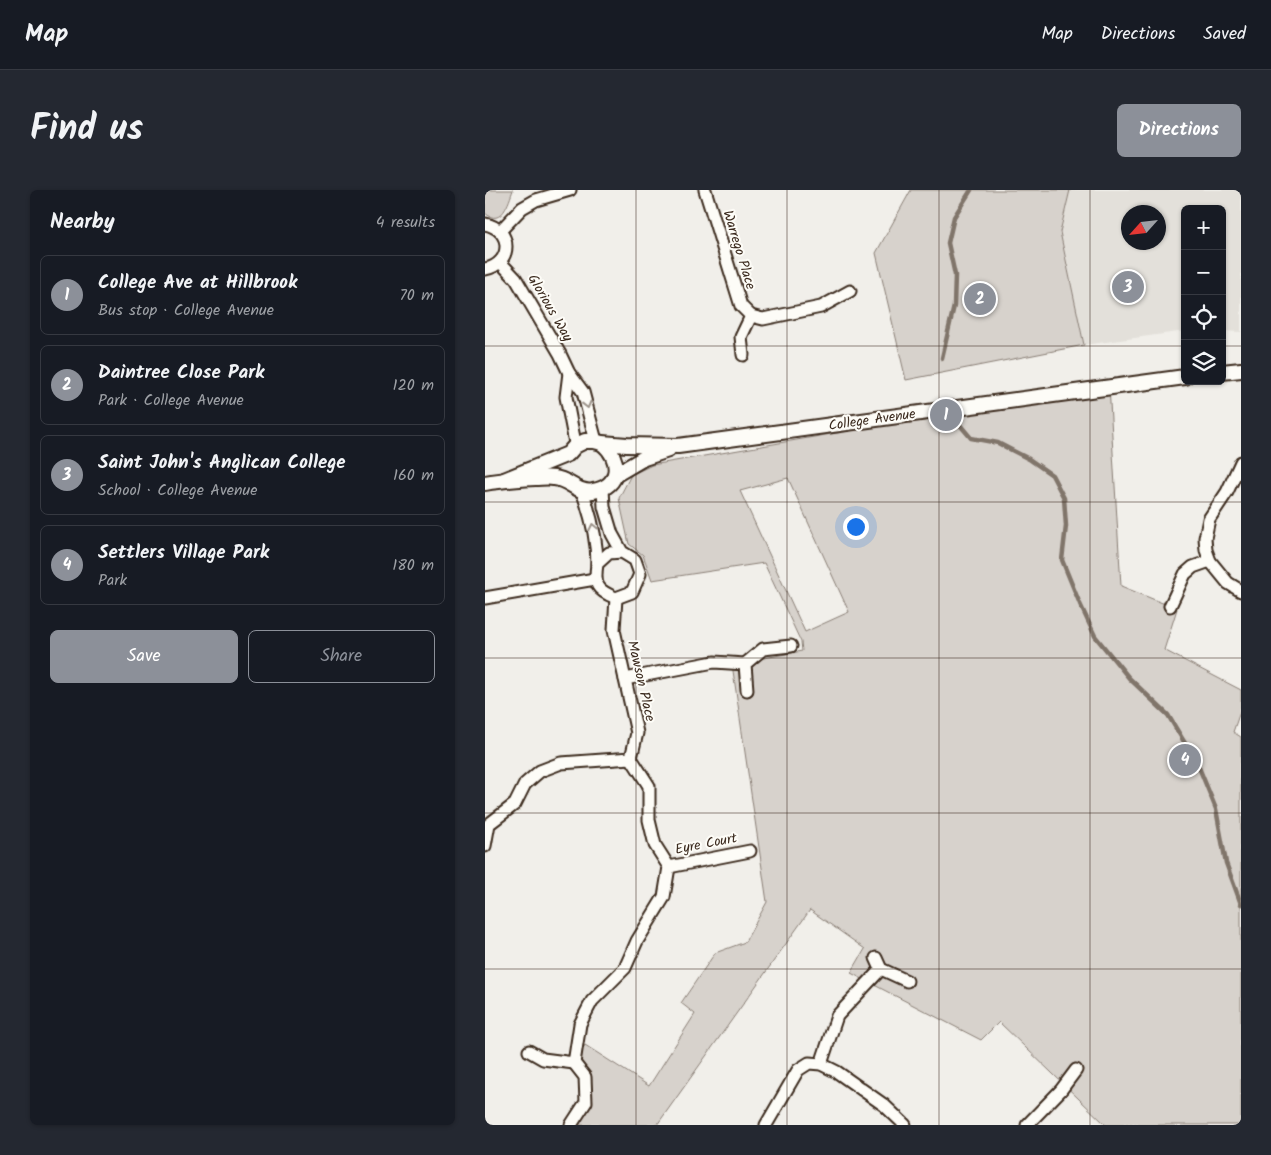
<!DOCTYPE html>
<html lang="en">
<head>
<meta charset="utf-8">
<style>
	:root { --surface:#171b24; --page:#242831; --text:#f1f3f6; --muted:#9ea1a6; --line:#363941; --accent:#8c9099 }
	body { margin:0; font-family:Kalam,sans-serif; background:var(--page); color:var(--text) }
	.controls { position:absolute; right:15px; top:15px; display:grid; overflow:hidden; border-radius:8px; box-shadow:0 1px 4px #0004 }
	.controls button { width:45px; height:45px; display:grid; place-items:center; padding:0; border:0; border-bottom:1px solid var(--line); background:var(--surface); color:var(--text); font:25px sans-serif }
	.compass { position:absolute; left:636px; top:15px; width:45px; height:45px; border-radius:50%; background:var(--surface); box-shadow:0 1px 4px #0004; rotate:243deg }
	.you { position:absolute; left:370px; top:336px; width:18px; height:18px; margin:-12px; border:4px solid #fff; border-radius:50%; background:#1a73e8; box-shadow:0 0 0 8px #1a73e833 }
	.badge { display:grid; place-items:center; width:32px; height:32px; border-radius:50%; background:var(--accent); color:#fff; font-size:16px; font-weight:700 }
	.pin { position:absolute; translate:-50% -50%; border:2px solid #fff; box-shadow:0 1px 5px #0006 }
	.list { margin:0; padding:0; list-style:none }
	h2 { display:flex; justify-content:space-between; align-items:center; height:65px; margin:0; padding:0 20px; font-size:21px }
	h2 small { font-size:16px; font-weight:400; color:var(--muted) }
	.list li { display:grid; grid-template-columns:32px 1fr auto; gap:15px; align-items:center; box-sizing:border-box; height:80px; margin:0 10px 10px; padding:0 10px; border:1px solid var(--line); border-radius:8px }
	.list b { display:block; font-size:19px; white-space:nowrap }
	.list p { margin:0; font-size:16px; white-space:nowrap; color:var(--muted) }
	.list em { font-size:16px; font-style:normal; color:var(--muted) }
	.actions { display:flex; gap:10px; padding:15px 20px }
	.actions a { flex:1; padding:11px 0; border:1px solid var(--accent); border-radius:8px; text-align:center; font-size:18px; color:var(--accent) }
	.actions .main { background:var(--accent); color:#fff }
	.icon { flex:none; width:28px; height:28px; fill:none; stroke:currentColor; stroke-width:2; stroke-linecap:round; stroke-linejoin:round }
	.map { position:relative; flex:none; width:756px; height:935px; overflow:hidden; border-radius:8px }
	header { display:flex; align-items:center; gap:30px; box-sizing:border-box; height:70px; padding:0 25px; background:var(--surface); border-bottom:1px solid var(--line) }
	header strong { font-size:24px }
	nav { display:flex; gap:28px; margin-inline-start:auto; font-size:18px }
	.intro { display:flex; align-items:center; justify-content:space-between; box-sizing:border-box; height:120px; padding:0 30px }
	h1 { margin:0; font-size:35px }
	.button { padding:12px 22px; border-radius:8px; background:var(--accent); color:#fff; font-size:18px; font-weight:700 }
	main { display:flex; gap:30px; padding:0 30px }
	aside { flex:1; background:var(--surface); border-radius:8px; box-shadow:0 1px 4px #0004 }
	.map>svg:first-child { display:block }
	.built { fill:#e3e0da; fill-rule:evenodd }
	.green { fill:#d7d2cc; stroke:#897e75; fill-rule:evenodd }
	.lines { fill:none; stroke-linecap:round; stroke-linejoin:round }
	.stream { stroke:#80746b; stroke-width:4.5 }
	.minor-casing { stroke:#3b2a1e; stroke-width:15 }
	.tertiary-casing { stroke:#3b2a1e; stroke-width:18 }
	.minor { stroke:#fdfcf7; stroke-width:11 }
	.tertiary { stroke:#fdfcf7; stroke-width:14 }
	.oneway { stroke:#9c938a }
	.grid { fill:none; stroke:#3b2a1e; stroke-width:1; stroke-opacity:0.55 }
	.labels { text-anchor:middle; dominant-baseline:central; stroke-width:4; stroke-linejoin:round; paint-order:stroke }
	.street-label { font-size:14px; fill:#3b2a1e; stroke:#fdfcf7 }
</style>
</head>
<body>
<header>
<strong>Map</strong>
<nav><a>Map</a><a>Directions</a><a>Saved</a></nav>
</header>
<div class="intro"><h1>Find us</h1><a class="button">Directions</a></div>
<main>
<aside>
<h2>Nearby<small>4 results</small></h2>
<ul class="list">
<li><span class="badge">1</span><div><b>College Ave at Hillbrook</b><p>Bus stop · College Avenue</p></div><em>70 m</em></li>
<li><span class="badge">2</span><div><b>Daintree Close Park</b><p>Park · College Avenue</p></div><em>120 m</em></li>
<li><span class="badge">3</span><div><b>Saint John's Anglican College</b><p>School · College Avenue</p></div><em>160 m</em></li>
<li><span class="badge">4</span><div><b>Settlers Village Park</b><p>Park</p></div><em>180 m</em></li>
</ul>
<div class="actions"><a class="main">Save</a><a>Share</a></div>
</aside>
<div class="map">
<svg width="756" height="935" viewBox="0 0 756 935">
	<rect width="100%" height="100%" fill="#f1efea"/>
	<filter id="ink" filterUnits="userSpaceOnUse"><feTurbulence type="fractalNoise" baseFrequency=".02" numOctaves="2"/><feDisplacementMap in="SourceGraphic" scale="10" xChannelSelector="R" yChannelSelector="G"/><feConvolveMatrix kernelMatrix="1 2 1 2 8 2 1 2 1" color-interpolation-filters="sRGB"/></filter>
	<g filter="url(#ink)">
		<path class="built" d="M585,0H756V142L737,141V19H700V141L599,155L575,42ZM644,22H674V52H644Z"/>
		<g class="green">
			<path d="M0,0H28C24,11 17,38 0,23Z"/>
			<polygon points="426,0 585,0 575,42 599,155 421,190 391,63"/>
			<path d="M624,196L636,396L692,419L679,460L756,500V519L748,542L756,547V935H621L514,832L496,850L366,783L380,759L325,720L172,935H86L101,912L100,887L89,873L100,855L164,896L210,824L196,813L230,763L260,752L282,712L247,474L317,461L316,452L279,373L167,390L158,365L144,354L134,308L146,285L167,275ZM303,288L364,422L320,442L255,301Z"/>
		</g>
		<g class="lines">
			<g class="stream">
				<polyline points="457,168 469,116 470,85 463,53 469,27 486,0"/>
				<polyline points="470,229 486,248 513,253 544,269 567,285 579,308 581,336 577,370 595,414 610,446 644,488 683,525 713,575 731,619 741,673 756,714"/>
			</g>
			<defs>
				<g id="minor">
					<polyline points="220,0 256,116 266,126 278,129 336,117 365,101"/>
					<path d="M0,34C28,39 28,74 0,79"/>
					<polyline points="15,41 37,18 51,10 85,0"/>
					<polyline points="15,72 31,89 75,164 84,183 98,202 111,251"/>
					<polyline points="258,165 256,147 266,126"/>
					<polyline points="84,183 81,207 90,253 90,256"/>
					<polyline points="756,272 742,302 724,329 720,348 721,360 725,371 743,393 756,401"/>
					<path d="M118,299L119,317L127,344L137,362L150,370L155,384L147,402L131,408C111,400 109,395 112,374L124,363L137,362"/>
					<path d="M97,301C106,325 112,348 112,374"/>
					<polyline points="0,408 110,389"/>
					<polyline points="685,416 700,384 708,377 725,371"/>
					<polyline points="140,489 229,472 260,474"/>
					<polyline points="262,500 260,474 278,459 306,456"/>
					<polyline points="0,656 4,634 30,614 40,594 55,581 76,573 146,568"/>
					<polyline points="184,677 265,661"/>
					<polyline points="391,768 396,779 422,791"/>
					<polyline points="44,861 58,869 89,873 95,834 107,811 140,778 152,751 179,707 184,677 170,655 164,630 164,596 146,568 152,543 129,440 131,408"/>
					<polyline points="336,874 352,826 396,779"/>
					<polyline points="86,935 101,912 100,887 89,873"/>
					<polyline points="281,935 313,880 324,873 336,874 352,882 399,915 420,935"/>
					<polyline points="542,935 576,900 591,880"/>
				</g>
				<g id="tertiary">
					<polyline points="737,182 756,180"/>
					<polyline points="130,285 159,268 183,260"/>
					<polyline points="19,290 83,264 90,256 100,251 109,251 117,253 142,255 193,256 700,187"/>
					<path d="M0,293C17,290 33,289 50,288C56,288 63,287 69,288C84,289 93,304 108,301C136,297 137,269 117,253"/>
				</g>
			</defs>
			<use href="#minor" class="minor-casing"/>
			<use href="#tertiary" class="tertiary-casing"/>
			<use href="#minor" class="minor"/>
			<use href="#tertiary" class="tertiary"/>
		</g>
		<defs><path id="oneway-chevron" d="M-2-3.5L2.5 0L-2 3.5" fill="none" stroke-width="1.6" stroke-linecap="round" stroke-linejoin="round" transform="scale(1.25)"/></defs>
		<g class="oneway">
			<use href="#oneway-chevron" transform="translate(102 215) rotate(76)"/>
			<use href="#oneway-chevron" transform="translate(108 337) rotate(-102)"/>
		</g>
	</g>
	<path class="grid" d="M151,0V935M302,0V935M454,0V935M605,0V935M0,156H700M737,156H756M0,312H756M0,468H756M0,623H756M0,779H756"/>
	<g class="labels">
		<g class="street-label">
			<text transform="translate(254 60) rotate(73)">Warrego Place</text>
			<text transform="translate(65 118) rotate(60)">Glorious Way</text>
			<text transform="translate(387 230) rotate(-8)">College Avenue</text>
			<text transform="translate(156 491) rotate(77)">Mawson Place</text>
			<text transform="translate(221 654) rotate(-11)">Eyre Court</text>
		</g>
	</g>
</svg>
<div class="controls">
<button>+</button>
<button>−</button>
<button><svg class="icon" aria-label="locate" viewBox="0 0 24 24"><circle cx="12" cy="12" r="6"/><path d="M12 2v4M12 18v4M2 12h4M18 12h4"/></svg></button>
<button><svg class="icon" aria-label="layers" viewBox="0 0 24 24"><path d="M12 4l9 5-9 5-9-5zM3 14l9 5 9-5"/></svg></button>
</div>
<svg class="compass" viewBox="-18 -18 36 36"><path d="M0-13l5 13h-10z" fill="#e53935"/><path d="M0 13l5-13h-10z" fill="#9ea1a6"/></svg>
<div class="you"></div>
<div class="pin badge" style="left:461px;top:225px">1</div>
<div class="pin badge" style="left:495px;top:109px">2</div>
<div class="pin badge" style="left:643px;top:97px">3</div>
<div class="pin badge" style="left:700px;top:570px">4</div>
</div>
</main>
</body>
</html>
